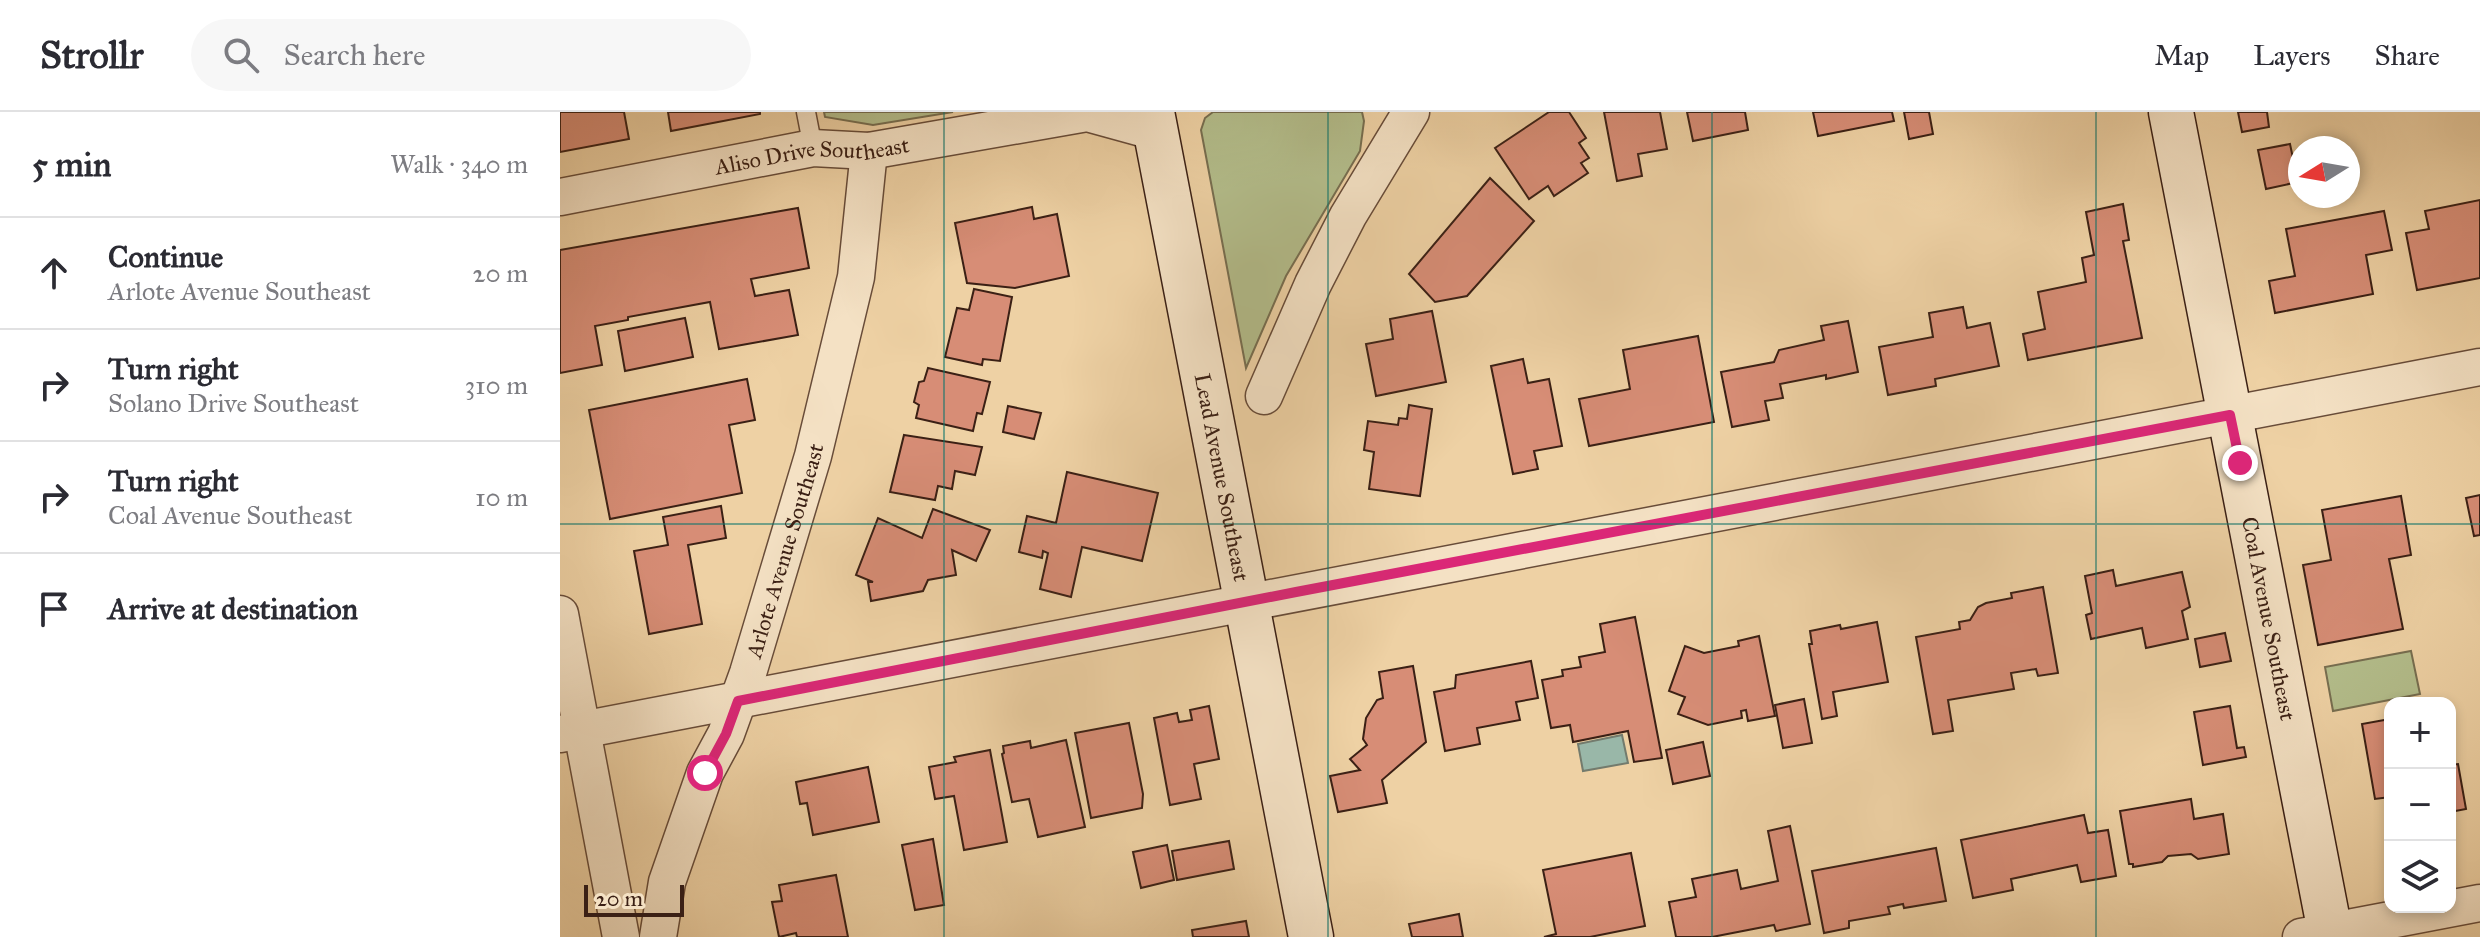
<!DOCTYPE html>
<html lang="en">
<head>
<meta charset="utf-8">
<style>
	:root { --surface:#fff; --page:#f7f7f7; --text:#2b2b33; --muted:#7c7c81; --line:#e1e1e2 }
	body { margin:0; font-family:"IM FELL Great Primer",serif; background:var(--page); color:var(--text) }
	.controls { position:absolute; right:24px; bottom:24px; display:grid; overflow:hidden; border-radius:16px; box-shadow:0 4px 12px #0003 }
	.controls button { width:72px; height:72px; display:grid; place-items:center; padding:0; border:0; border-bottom:2px solid var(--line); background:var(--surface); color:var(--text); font:40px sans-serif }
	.compass { position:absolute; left:1728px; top:24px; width:72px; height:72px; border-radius:50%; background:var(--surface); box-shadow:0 4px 12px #0003; rotate:259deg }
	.scale { position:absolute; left:24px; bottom:20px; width:100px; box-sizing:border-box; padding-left:8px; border:4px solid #3b2015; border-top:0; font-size:22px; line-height:28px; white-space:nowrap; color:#3b2015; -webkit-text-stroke:6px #f4e1c4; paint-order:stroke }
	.stop { position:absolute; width:24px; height:24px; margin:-18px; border:6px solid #db2777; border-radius:50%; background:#fff }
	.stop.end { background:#db2777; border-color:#fff; box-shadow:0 2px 8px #0008 }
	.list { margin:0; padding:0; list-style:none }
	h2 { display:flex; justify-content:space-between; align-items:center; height:104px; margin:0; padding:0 32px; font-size:34px }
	h2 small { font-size:26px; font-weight:400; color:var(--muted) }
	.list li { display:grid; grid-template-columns:52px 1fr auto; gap:24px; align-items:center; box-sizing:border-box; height:112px; padding:0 32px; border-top:2px solid var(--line) }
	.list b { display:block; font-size:30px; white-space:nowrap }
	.list p { margin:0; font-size:26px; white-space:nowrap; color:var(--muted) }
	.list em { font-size:26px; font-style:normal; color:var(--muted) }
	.icon { flex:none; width:44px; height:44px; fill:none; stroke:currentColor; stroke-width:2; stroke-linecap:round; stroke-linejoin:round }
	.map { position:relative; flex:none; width:1920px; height:825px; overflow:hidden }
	header { display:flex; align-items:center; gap:48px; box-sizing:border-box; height:112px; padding:0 40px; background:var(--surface); border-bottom:2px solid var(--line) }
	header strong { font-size:38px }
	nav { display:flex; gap:44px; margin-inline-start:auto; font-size:28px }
	.search { width:560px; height:72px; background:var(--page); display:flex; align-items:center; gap:20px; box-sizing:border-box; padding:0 28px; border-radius:44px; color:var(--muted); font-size:30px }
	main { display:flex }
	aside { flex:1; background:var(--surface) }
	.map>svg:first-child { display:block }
	.green { fill:#b3bd8b; stroke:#776e50; stroke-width:2 }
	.water { fill:#99b7a8; stroke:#737b6d; stroke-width:2 }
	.building { fill:#d78d76; stroke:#3b2015; stroke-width:2 }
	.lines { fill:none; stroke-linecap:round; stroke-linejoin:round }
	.lane-casing { stroke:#684c39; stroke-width:21 }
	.street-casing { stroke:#684c39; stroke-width:39 }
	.secondary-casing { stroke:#3b2015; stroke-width:47 }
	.lane { stroke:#f4e1c4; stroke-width:18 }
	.street { stroke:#f4e1c4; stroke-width:36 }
	.secondary { stroke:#f4e1c4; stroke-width:44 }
	.route { stroke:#db2777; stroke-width:10 }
	.grid { fill:none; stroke:#0f766e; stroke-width:2; stroke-opacity:0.55 }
	.labels { text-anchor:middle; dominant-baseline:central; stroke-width:7; stroke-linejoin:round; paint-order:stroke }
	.street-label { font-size:22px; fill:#3b2015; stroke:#f4e1c4 }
</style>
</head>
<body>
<header>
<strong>Strollr</strong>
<div class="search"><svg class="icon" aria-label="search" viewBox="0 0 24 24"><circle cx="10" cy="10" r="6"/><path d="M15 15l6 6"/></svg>Search here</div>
<nav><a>Map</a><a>Layers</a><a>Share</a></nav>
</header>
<main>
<aside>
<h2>5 min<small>Walk · 340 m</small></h2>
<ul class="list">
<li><svg class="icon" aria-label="ahead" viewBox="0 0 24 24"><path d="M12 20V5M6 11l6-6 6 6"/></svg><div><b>Continue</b><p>Arlote Avenue Southeast</p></div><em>20 m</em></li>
<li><svg class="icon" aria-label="right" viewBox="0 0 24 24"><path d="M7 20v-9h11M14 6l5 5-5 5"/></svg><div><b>Turn right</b><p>Solano Drive Southeast</p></div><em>310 m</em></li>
<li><svg class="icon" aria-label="right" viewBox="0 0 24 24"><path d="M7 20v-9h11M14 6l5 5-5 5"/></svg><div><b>Turn right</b><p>Coal Avenue Southeast</p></div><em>10 m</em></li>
<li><svg class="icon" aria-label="arrive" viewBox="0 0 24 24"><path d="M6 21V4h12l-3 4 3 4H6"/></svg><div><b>Arrive at destination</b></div></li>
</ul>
</aside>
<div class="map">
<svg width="1920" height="825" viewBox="0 0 1920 825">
	<rect width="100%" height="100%" fill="#eed1a4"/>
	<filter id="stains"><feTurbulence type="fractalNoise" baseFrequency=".0025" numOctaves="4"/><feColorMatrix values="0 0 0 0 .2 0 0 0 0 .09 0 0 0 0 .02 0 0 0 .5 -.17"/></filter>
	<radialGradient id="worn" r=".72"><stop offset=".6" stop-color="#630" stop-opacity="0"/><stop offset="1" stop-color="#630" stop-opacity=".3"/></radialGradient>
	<g class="green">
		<polygon points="264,0 393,0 313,13 265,5"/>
		<polygon points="653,0 802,0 804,9 800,39 726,164 686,256 641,18 645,6"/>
		<polygon points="1851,539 1860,582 1773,599 1765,555"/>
	</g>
	<polygon class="water" points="1062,623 1068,651 1023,659 1018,632"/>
	<g class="building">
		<polygon points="0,0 64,0 69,27 0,40"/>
		<polygon points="108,0 200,0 200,2 111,19"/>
		<polygon points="989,0 1009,0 1026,26 1019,31 1029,46 1021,51 1028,61 994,84 988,74 969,87 935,36"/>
		<polygon points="1044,0 1100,0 1107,37 1078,42 1082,64 1057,69"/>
		<polygon points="1127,0 1185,0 1188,18 1133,29"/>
		<polygon points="1253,0 1332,0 1334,9 1258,24"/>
		<polygon points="1344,0 1369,0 1373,22 1349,27"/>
		<polygon points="1678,0 1707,0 1709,15 1682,20"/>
		<polygon points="1730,32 1738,70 1706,77 1698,38"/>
		<polygon points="930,66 974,109 907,184 875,190 849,162"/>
		<polygon points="1920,88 1920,166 1857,178 1846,121 1869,117 1865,99"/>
		<polygon points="1563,92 1569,128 1563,129 1582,226 1468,248 1463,222 1485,217 1478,180 1526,170 1522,146 1534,143 1526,100"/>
		<polygon points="472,95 474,107 497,102 509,164 455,176 407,171 395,111"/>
		<polygon points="238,96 249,156 191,167 195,184 229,178 238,223 159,237 150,190 68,205 68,208 35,214 42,253 0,261 0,138"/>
		<polygon points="1824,99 1832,138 1806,143 1813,182 1715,201 1709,169 1735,164 1726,117"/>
		<polygon points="414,177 452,185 440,249 423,247 422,253 385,245 397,196 409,198"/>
		<polygon points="1403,195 1407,216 1430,211 1439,254 1375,267 1376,274 1328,283 1319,235 1373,225 1369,201"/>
		<polygon points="872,199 886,270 816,284 806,232 833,227 830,207"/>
		<polygon points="125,206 133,245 65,259 58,219"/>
		<polygon points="1288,209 1298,260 1266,267 1266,263 1220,272 1223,286 1205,289 1209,308 1172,315 1161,260 1214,250 1219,238 1264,228 1261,214"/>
		<polygon points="1138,224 1154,310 1029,334 1019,287 1070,277 1063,238"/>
		<polygon points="963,247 968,271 989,267 1002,334 974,339 978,357 953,362 931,254"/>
		<polygon points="368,256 430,270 422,302 417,301 413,319 356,306 359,293 354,290 359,270 364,269"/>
		<polygon points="187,267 195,308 169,313 182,381 50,407 29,298"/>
		<polygon points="849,293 872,297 860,384 809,377 814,340 804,338 808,309 838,313 839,306 847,307"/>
		<polygon points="448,294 481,301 474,327 443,320"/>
		<polygon points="344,323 422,335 415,363 395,359 392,377 378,374 375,388 330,380"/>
		<polygon points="507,360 598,381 582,449 522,435 511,485 480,477 488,441 483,439 482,446 459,440 467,404 496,411"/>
		<polygon points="1920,383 1920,423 1914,424 1906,386"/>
		<polygon points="1841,384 1851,443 1829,447 1843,517 1758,533 1743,453 1771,448 1762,398"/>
		<polygon points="161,394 166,426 128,433 142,512 89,522 74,439 108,433 103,405"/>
		<polygon points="373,397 430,418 416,449 392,438 396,463 368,468 363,479 311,489 308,470 313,470 296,463 318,406 362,426"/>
		<polygon points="1553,458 1556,474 1622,460 1630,495 1622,499 1628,527 1586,536 1582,516 1531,527 1526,503 1532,501 1525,464"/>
		<polygon points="1483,475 1498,561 1478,564 1476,557 1451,561 1454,577 1388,588 1393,619 1373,622 1356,525 1400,517 1399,510 1410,508 1418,495 1426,491 1452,486 1451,481"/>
		<polygon points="1075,505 1102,646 1074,650 1068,619 1013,630 1010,613 991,616 982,568 1003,564 1002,558 1021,555 1019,545 1045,540 1040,512"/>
		<polygon points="1317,510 1328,570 1273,580 1277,604 1262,607 1249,532 1252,532 1250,519 1280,513 1281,517"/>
		<polygon points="1665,521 1671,549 1640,555 1635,527"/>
		<polygon points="1199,524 1215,604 1188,609 1186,598 1181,599 1182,606 1148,613 1118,602 1125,585 1109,579 1125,534 1144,541 1179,534 1178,529"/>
		<polygon points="971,549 978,586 956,590 960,608 917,616 920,632 885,639 874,580 895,576 896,563"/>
		<polygon points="853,554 866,630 822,668 827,691 778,700 770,664 800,658 790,647 807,633 803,627 806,606 817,588 823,586 819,560"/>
		<polygon points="1244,587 1252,631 1223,636 1215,593"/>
		<polygon points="649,594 659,647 634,652 641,687 610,693 594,606 617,601 619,610 632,608 630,598"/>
		<polygon points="1670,594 1677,636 1684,635 1686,645 1643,653 1634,600"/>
		<polygon points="1830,607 1830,685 1815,687 1802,612"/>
		<polygon points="569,611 583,682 582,696 531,706 515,621"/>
		<polygon points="506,628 525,715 478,725 469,687 452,690 442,642 444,641 443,634 470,629 471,636"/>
		<polygon points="1143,630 1150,664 1113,672 1106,638"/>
		<polygon points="430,638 447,730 404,738 394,684 375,687 369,655 396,650 394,645"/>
		<polygon points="1898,652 1906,697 1890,700 1890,653"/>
		<polygon points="308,655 319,710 253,723 247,691 240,692 236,670"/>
		<polygon points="1631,687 1634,707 1663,702 1669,742 1638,747 1631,742 1608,744 1602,750 1573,755 1573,752 1569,752 1560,699"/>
		<polygon points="1524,703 1528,721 1548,718 1556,764 1521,770 1517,753 1451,767 1453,778 1413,786 1401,728"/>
		<polygon points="1230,714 1250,812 1216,819 1214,813 1152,825 1116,825 1109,790 1136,785 1132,767 1177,758 1181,777 1218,769 1208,719"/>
		<polygon points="373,727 384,793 355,798 342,733"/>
		<polygon points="669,729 674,757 617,768 612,739"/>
		<polygon points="607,733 614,768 581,776 573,740"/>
		<polygon points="1376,736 1386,789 1344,796 1343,792 1328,795 1330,802 1289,809 1289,816 1264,821 1252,759"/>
		<polygon points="1071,741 1085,814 1030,825 984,825 996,822 983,758"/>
		<polygon points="276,763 288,825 237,825 236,821 219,825 212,790 222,789 219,773"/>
		<polygon points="899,802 903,825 852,825 849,812"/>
		<polygon points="686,809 689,825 633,825 632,818"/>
	</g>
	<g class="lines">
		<defs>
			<polyline id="lane" points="246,0 253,36"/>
			<g id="street">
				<path id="s1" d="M0,85L253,36L309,39L527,1L596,20"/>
				<polyline points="704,284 753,172 788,104 851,0"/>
				<polyline points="0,502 61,825"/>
				<polyline points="0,622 1920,255"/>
				<path id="s2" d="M98,825L107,770L145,661L166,622L188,561L253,344L296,165L309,39"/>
				<polyline points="1741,825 1920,791"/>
			</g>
			<g id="secondary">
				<path id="s3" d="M592,0L751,825"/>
				<path id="s4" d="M1611,0L1771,825"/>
			</g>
		</defs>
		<use href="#lane" class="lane-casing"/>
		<use href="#street" class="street-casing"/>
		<use href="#secondary" class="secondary-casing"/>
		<use href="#lane" class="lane"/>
		<use href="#street" class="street"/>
		<use href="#secondary" class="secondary"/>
	</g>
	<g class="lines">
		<polyline class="route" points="145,661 166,622 178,589 736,480 1670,303 1680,351"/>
	</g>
	<path class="grid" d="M384,0V825M768,0V825M1152,0V825M1536,0V825M0,412H1920"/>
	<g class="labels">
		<g class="street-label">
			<text stroke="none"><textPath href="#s1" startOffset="256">Aliso Drive Southeast</textPath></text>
			<text stroke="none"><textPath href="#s3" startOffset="372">Lead Avenue Southeast</textPath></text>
			<text stroke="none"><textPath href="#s2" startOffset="408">Arlote Avenue Southeast</textPath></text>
			<text stroke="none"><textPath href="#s4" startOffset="516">Coal Avenue Southeast</textPath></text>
		</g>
	</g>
	<rect width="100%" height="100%" filter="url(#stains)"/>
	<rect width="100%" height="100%" fill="url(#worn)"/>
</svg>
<div class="controls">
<button>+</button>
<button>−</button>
<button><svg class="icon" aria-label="layers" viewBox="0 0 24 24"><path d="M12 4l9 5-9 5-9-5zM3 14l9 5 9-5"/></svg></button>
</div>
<svg class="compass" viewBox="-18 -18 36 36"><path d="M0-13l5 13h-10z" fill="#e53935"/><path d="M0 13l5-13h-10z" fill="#7c7c81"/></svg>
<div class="scale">20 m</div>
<div class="stop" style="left:145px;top:661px"></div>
<div class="stop end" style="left:1680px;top:351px"></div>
</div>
</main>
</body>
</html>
